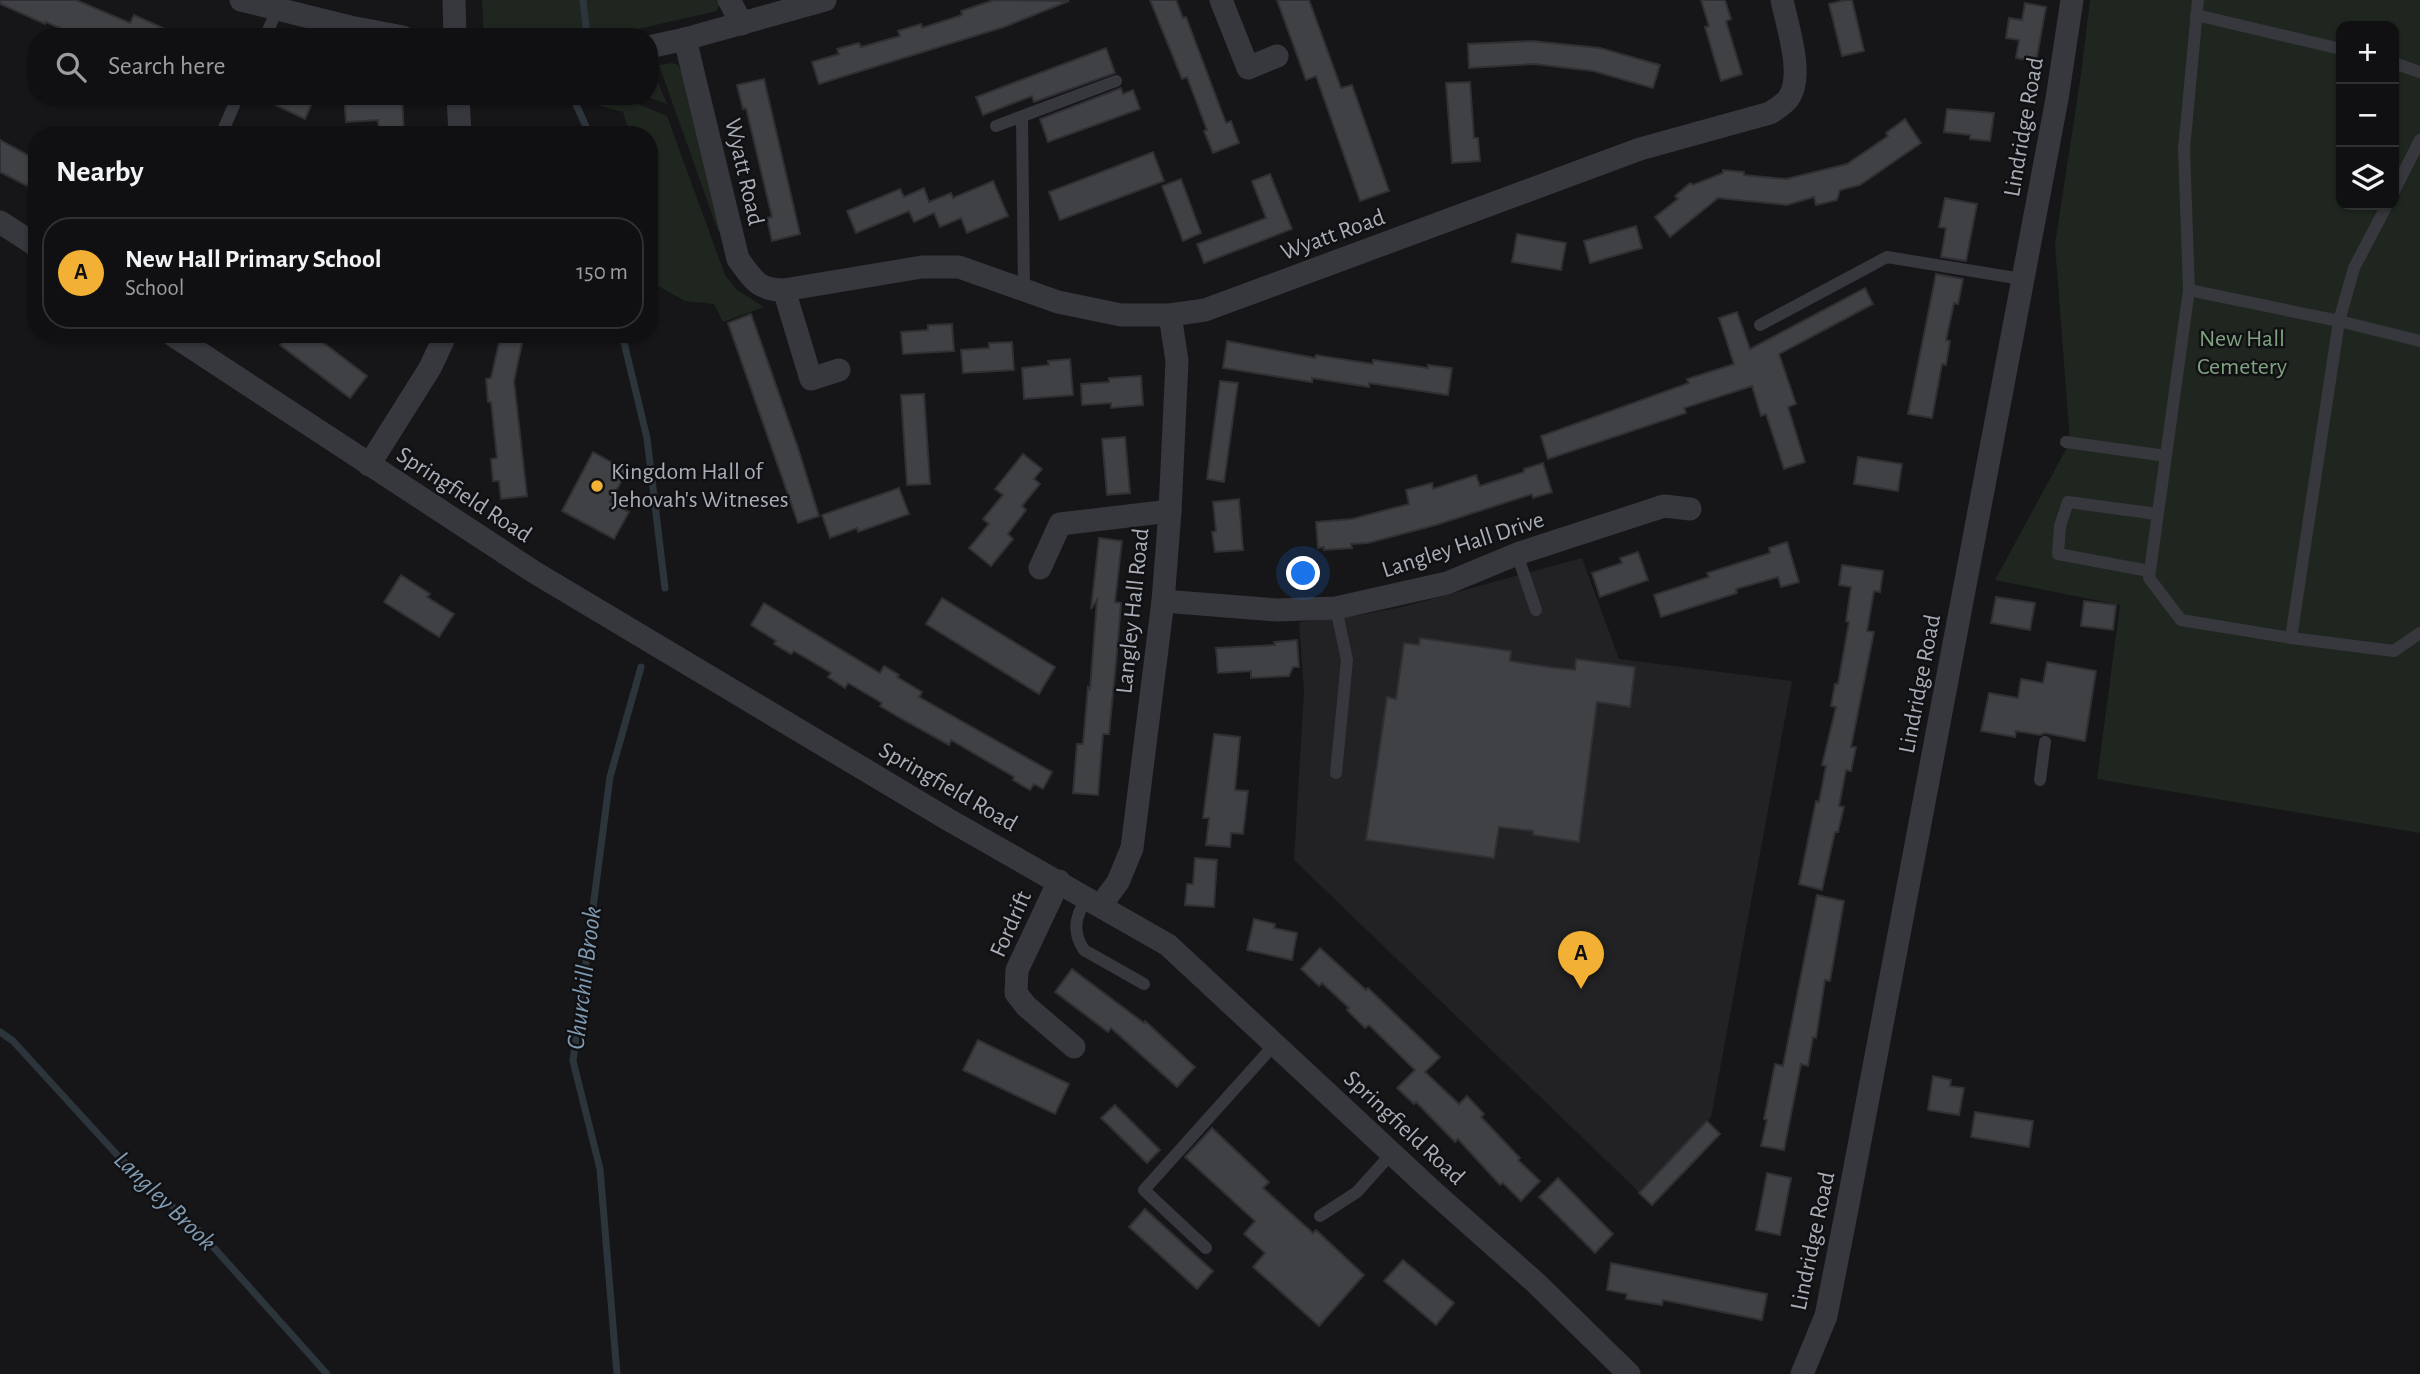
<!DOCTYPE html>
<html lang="en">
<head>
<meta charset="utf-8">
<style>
	:root { --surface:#101012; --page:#19191b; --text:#f1f3f6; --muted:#9c9d9f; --line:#303032; --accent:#f2b134 }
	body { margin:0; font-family:"Alegreya Sans",sans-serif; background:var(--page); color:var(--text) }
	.controls { position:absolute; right:21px; top:21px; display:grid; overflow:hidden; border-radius:14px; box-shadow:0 2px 5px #0004 }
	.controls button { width:63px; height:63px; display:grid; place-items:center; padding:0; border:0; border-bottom:2px solid var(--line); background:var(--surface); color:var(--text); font:35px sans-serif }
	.you { position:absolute; left:1304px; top:574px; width:24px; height:24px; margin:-18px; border:5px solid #fff; border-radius:50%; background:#1a73e8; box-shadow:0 0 0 10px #1a73e833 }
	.badge { display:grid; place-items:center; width:46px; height:46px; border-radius:50%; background:var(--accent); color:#111; font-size:23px; font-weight:700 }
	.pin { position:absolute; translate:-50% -58px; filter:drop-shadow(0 2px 4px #0008) }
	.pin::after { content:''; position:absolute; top:37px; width:24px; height:21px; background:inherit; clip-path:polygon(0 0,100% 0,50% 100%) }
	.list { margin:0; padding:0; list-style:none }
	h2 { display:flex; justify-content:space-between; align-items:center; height:91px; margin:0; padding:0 28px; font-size:30px }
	h2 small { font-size:23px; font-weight:400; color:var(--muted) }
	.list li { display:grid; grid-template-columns:46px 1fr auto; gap:21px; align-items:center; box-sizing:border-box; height:112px; margin:0 14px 14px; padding:0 14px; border:2px solid var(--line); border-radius:28px }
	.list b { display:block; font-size:26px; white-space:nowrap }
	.list p { margin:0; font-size:23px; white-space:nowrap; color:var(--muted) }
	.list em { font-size:23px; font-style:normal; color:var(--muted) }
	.icon { flex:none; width:38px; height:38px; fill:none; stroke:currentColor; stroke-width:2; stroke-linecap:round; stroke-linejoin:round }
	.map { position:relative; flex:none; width:2420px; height:1374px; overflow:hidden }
	.search { position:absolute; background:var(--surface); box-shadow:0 2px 5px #0004; left:28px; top:28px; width:630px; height:77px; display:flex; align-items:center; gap:18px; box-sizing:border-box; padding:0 24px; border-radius:28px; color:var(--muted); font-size:26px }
	.panel { position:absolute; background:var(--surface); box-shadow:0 2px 5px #0004; left:28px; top:126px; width:630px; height:217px; border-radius:28px }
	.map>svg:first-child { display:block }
	.built { fill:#222225 }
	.green { fill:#1e261f; fill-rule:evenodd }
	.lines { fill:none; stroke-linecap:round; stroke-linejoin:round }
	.stream { stroke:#2c353c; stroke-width:7 }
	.building { fill:#404145; stroke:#303034; stroke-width:2 }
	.lane { stroke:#37383d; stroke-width:12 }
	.street { stroke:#37383d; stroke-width:23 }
	.poi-dot { fill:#f2b134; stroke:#111113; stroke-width:2.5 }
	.labels { text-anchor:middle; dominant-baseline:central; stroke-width:5; stroke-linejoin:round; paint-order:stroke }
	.street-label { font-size:24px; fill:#a8adb8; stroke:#111113 }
	.park-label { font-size:24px; fill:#7fa381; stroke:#111113 }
	.poi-label { font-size:24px; fill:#a8adb8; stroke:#111113; text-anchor:start }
	.water-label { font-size:26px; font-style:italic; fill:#7f9bb3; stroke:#111113 }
</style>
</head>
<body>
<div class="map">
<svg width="2420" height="1374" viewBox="0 0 2420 1374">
	<rect width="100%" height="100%" fill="#161618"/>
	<polygon class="built" points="1582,558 1619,659 1792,681 1711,1117 1639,1192 1294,860 1304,691 1299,622 1354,616 1402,607"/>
	<g class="green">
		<polygon points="482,0 719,0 720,1 717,11 603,37 484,37"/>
		<path d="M2090,0H2420V833L2097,779L2120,605L1995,580L2070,442L2055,244L2080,81ZM2341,26H2394V205H2341Z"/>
		<polygon points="672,63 678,65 686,76 722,231 718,231 659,65"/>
		<polygon points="649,65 651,65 667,104 645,96 649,96"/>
		<polygon points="583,96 618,96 667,116 725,275 737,290 764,307 723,322 714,304 685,301 649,281 651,257 649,135 630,135 623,112 594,104"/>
	</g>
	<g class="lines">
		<g class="stream">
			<polyline points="583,0 587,37"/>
			<polyline points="572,96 590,135"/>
			<polyline points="622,334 647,438 665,588"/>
			<polyline points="0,1032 13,1041 120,1158 199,1231 327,1374"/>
			<polyline points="617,1374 600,1169 573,1061 610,777 641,667"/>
		</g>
	</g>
	<g class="building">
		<polygon points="0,0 76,0 130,23 134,15 183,37 81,37 46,22 45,24 0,4"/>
		<polygon points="994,0 1069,1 1004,27 819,84 812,62 839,54 837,49 859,43 861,47 900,36 898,31 921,24 922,28 962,15 961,11"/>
		<polygon points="1150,0 1176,0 1183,18 1186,17 1226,123 1231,121 1239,143 1213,153 1204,131 1207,130 1187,77 1182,79"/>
		<polygon points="1277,0 1309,0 1341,88 1352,85 1389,191 1360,201 1316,76 1306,80"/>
		<polygon points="1701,0 1725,0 1731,19 1726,21 1742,74 1721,81 1705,27 1709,26"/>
		<polygon points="1845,0 1852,0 1864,51 1842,56 1829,4"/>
		<polygon points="2025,3 2046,7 2036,62 2016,58 2019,40 2006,38 2009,18 2022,20"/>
		<polygon points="1532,41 1600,48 1660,65 1653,88 1593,71 1534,64 1469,68 1468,44"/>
		<polygon points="1106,48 1115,73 1034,102 1032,96 983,115 976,97"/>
		<polygon points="764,79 800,234 772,241 767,218 772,217 746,108 743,109 737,85"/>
		<polygon points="1470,82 1474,138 1478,138 1480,161 1452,163 1446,83"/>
		<polygon points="1121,88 1123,94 1133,90 1140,109 1048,142 1040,119"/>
		<polygon points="256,96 315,96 305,119"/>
		<polygon points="344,96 402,96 404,135 379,135 378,120 346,122"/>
		<polygon points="1947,109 1994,113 1990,141 1970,139 1970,135 1944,132"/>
		<polygon points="1905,119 1921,143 1860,185 1840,190 1837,200 1816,205 1814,197 1787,205 1718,198 1670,237 1655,217 1678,199 1675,196 1690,183 1693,185 1723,173 1723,170 1744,172 1744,175 1786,179 1847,164 1888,136 1886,133"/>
		<polygon points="0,140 37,160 37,168 27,186 0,172"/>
		<polygon points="1153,152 1164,181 1060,220 1049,192"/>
		<polygon points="1270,174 1292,229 1204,263 1197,244 1266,218 1252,181"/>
		<polygon points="1181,179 1201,233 1183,241 1162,186"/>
		<polygon points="993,181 1008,216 967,233 961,218 940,227 934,213 914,222 909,211 856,233 847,211 900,189 904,197 924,188 929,202 951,193 953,198"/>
		<polygon points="1945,198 1977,204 1966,261 1941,257 1946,228 1939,227"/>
		<polygon points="1636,226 1642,248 1590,263 1584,241"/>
		<polygon points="1517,234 1566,243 1561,270 1512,262"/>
		<polygon points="1936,274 1963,279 1958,304 1954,303 1946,340 1950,341 1946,365 1942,364 1932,418 1908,414"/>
		<polygon points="1865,288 1873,304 1779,354 1796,404 1788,407 1805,462 1784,469 1766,414 1761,416 1752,386 1684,408 1686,413 1548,459 1541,436 1689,383 1687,379 1734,364 1719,318 1737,312 1750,349"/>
		<polygon points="751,314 798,448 819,516 798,523 728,323"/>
		<polygon points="952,324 954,351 903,354 901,332 928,330 928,325"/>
		<polygon points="288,334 312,334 367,376 350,398 280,345"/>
		<polygon points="501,334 524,334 514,381 527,496 501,499 499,481 493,481 491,459 497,458 491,402 488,402 486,379 491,378"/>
		<polygon points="1227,341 1315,358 1316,355 1373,364 1373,360 1428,368 1428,365 1452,368 1448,395 1369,383 1369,387 1312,378 1312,382 1223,368"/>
		<polygon points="1012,342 1014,370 963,373 961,350 989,348 989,343"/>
		<polygon points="1070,359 1073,395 1024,399 1022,368 1049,365 1048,361"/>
		<polygon points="1141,376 1143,405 1111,408 1111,403 1082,405 1081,384 1109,382 1109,378"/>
		<polygon points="1220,381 1238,383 1224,482 1207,479"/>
		<polygon points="924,394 930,484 907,485 901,395"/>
		<polygon points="1125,437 1130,493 1107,495 1102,439"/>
		<polygon points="593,452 627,471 610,502 629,512 614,539 562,511"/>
		<polygon points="1023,454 1042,469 1034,479 1040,484 1022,506 1026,510 1008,534 1013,539 991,566 969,548 989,524 983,519 1003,495 995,489"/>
		<polygon points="1858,457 1902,464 1898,491 1854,484"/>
		<polygon points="1543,463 1552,492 1533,498 1532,494 1436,525 1368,543 1351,544 1352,548 1324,550 1324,547 1318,548 1316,522 1352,519 1409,504 1406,490 1432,483 1433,489 1476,475 1480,486 1524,472 1524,469"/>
		<polygon points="899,488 909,514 858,532 857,528 830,538 822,515"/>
		<polygon points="1239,499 1243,550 1215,552 1212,532 1216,531 1213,502"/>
		<polygon points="1099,538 1122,541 1115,602 1121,603 1117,652 1109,734 1103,734 1098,795 1073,793 1077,744 1083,744 1088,687 1090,689 1097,600 1091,609"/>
		<polygon points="1787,542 1799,582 1781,587 1778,577 1736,589 1737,593 1661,617 1654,595 1709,577 1707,573 1770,553 1769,548"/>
		<polygon points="1638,552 1648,580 1600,597 1592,573 1622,563 1620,558"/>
		<polygon points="1842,565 1883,571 1880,592 1874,591 1867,631 1874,632 1851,747 1856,747 1851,771 1846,770 1839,806 1844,807 1838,832 1835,832 1822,890 1799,884 1816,801 1819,802 1826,766 1822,765 1836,707 1831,706 1835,684 1838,684 1849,622 1846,621 1851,587 1839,585"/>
		<polygon points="401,575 430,594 427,597 454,614 439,637 384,602"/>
		<polygon points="1996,597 2035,603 2030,630 1991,623"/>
		<polygon points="942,598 1055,667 1039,694 926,624"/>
		<polygon points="2084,601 2116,605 2113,630 2081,626"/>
		<polygon points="764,603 880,673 884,666 899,675 897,677 922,692 919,697 1052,772 1043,789 1034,784 1030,790 1013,780 1014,777 951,740 949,745 900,718 880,706 882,703 848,683 845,688 828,677 831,673 794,651 791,654 774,644 776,641 751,625"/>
		<polygon points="1420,638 1511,651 1510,661 1549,667 1575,670 1576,659 1635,667 1630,707 1597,702 1579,842 1533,835 1533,831 1499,827 1494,858 1366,840 1387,697 1396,699 1404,643 1419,645"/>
		<polygon points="1297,640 1299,667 1293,667 1289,676 1251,678 1251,671 1218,673 1216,648 1275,645 1274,642"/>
		<polygon points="2047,662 2096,671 2085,741 2045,733 2040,735 2016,731 2015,737 1981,731 1989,693 2018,698 2021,679 2043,683"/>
		<polygon points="1214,734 1240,737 1235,790 1248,791 1243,834 1231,833 1230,847 1206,845 1209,818 1203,818"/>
		<polygon points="1195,858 1217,860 1214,907 1185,905 1187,884 1193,884"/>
		<polygon points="1817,895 1844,901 1830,981 1825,980 1816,1038 1813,1037 1808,1066 1801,1064 1784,1150 1761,1146 1767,1120 1764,1119 1775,1064 1783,1066"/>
		<polygon points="1254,919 1275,924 1274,928 1297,933 1292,960 1247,950"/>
		<polygon points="1320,948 1366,990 1368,988 1440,1057 1425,1072 1459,1104 1467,1096 1484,1114 1481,1117 1520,1158 1518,1160 1540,1181 1521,1201 1503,1183 1500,1185 1458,1139 1455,1142 1416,1102 1414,1104 1397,1088 1415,1070 1369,1025 1365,1028 1347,1010 1349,1008 1322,983 1319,986 1301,969"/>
		<polygon points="1072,969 1144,1023 1145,1021 1195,1067 1177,1087 1111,1028 1108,1032 1055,992"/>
		<polygon points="978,1040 1069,1084 1055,1114 963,1070"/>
		<polygon points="1933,1076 1951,1080 1950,1086 1964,1088 1959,1115 1928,1110"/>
		<polygon points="1115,1105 1160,1150 1147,1163 1101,1118"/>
		<polygon points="1975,1112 2033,1121 2029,1147 1971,1137"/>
		<polygon points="1707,1121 1720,1134 1652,1205 1639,1193"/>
		<polygon points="1212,1128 1269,1182 1263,1188 1313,1233 1316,1230 1364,1275 1319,1326 1253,1267 1265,1253 1244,1234 1255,1221 1185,1157"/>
		<polygon points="1767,1173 1791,1178 1780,1235 1756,1230"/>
		<polygon points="1558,1178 1613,1234 1595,1253 1539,1197"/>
		<polygon points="1145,1209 1213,1271 1197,1289 1129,1227"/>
		<polygon points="1403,1260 1454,1303 1436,1325 1384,1281"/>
		<polygon points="1611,1263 1767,1294 1762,1320 1663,1300 1662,1305 1626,1299 1627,1294 1607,1290"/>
	</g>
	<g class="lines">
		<g class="lane">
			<polyline points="2198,0 2184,149 2189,290 2339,321 2354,268 2387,205"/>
			<polyline points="2196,15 2341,49"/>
			<polyline points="265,37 277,10"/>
			<polyline points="2394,63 2420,72"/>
			<polyline points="1022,117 1024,290"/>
			<polyline points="996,126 1116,81"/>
			<polyline points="221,135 238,96"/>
			<polyline points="2394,191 2420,140"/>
			<polyline points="2189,290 2149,578 2181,620 2291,638 2394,651 2420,633"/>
			<polyline points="1760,325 1887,257 2022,279"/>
			<polyline points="2066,442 2166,456"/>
			<polyline points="1517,554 1536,610"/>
			<polyline points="2149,571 2058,554 2060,526 2068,502 2157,514"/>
			<polyline points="2291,638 2339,321 2420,341"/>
			<polyline points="1336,773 1347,660 1336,608"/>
			<polyline points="2040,780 2045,742"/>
			<path d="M1087,897C1076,916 1071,930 1084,950L1144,984"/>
			<polyline points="1320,1216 1357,1192 1392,1153"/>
			<polyline points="1206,1248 1144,1190 1275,1044"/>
		</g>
		<g class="street">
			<polyline points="241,0 350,27 403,37"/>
			<polyline points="454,0 455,37"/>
			<polyline points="729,0 742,24"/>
			<polyline points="1221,0 1248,68 1277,56"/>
			<path d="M685,39L738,259C753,279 757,290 784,290L922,267H959L1058,302L1121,315H1170L1205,310L1640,149L1770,113C1776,109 1783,105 1788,99C1805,77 1787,25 1782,0"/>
			<polyline points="649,47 685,39 825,0"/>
			<polyline points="458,96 460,135"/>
			<polyline points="0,222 37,246"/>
			<polyline points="784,290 811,379 839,370"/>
			<polyline points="171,334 534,572 949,820 1168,945 1429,1188 1536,1283 1629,1374"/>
			<polyline points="369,465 430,368 446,334"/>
			<polyline points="1040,568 1060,524 1170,511"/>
			<polyline points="1163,601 1277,610 1336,608 1447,583 1517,554 1664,506 1690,509"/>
			<polyline points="1059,881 1017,970 1016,993 1026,1006 1074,1047"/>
			<polyline points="1101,905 1118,882 1132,848 1163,601 1170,511 1177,361 1170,315"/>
			<polyline points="1802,1374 1826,1316 1848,1204 2057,99 2072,0"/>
		</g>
	</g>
	<circle class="poi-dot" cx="597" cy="486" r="7"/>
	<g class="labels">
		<g class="street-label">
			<text transform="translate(2024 127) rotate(-80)">Lindridge Road</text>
			<text transform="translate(744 172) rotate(77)">Wyatt Road</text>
			<text transform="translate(1333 235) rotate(-20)">Wyatt Road</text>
			<text transform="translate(464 495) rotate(33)">Springfield Road</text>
			<text transform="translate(1463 545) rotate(-18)">Langley Hall Drive</text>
			<text transform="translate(1133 611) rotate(-84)">Langley Hall Road</text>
			<text transform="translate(1920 684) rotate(-79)">Lindridge Road</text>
			<text transform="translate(948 787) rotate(30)">Springfield Road</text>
			<text transform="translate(1011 924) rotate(-66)">Fordrift</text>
			<text transform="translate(1404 1128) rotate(43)">Springfield Road</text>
			<text transform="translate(1813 1241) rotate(-78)">Lindridge Road</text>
		</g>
		<g class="park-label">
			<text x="2242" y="339">New Hall<tspan x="2242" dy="28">Cemetery</tspan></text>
		</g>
		<g class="poi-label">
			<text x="611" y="472">Kingdom Hall of<tspan x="611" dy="28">Jehovah's Witneses</tspan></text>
		</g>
		<g class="water-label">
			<text transform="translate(584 978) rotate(-83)">Churchill Brook</text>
			<text transform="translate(165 1201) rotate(44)">Langley Brook</text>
		</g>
	</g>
</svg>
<div class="controls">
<button>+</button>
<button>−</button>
<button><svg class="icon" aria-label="layers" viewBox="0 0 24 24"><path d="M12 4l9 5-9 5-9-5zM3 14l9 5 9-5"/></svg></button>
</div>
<div class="you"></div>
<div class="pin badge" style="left:1581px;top:989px">A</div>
<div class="search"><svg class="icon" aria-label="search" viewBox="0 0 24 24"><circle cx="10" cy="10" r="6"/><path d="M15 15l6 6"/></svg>Search here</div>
<section class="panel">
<h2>Nearby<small></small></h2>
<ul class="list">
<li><span class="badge">A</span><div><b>New Hall Primary School</b><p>School</p></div><em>150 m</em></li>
</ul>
</section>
</div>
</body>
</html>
